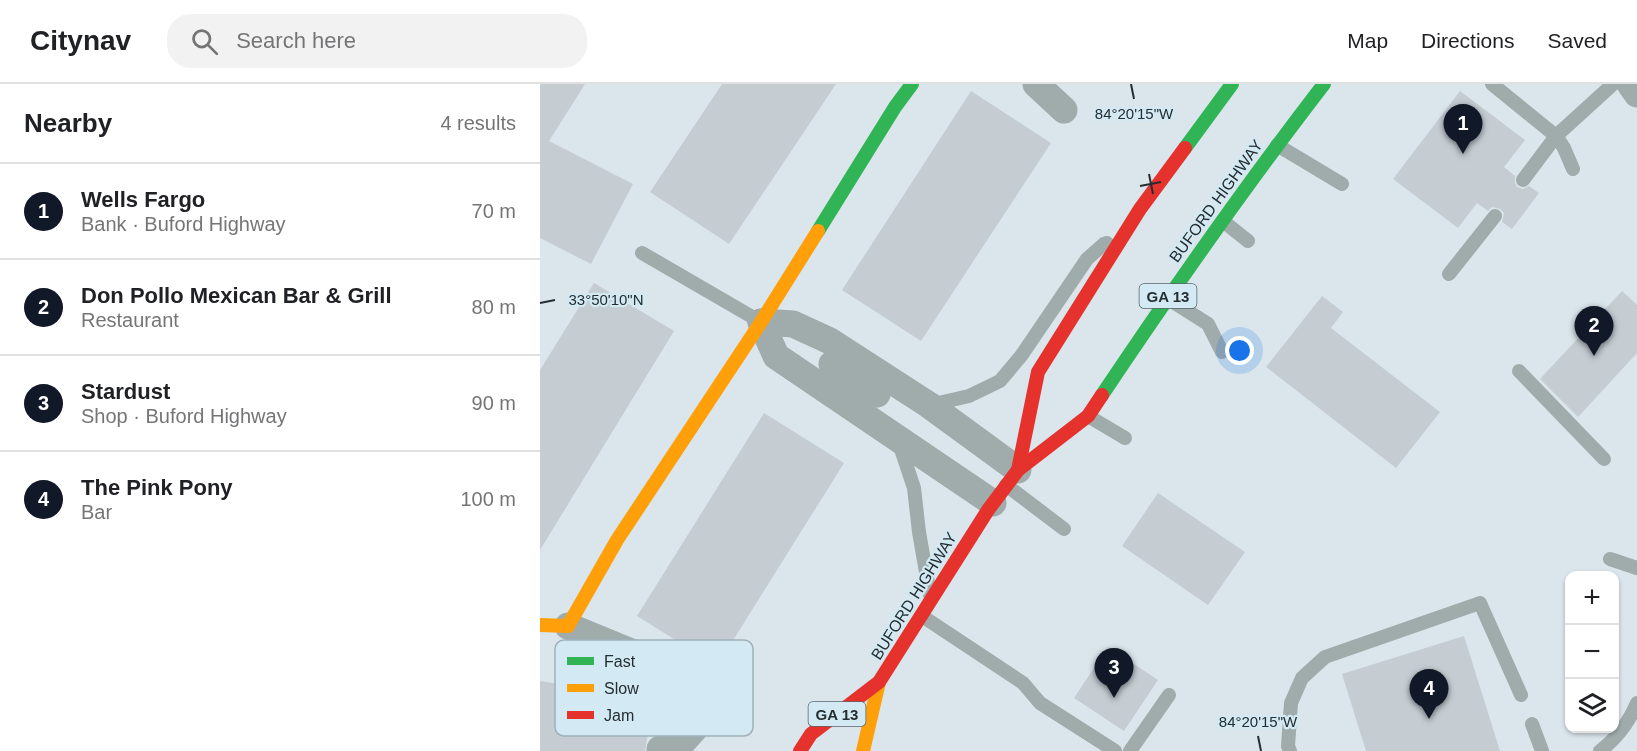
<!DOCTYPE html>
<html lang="en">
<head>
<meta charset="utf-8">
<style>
	:root { --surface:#fff; --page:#f2f2f2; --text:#202124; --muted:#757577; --line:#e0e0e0; --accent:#111827 }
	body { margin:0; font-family:Arial,sans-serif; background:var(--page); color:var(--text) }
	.controls { position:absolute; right:18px; bottom:18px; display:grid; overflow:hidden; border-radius:12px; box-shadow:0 2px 4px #0004 }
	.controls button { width:54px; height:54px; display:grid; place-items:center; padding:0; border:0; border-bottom:2px solid var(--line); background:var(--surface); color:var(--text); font:30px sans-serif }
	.you { position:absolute; left:700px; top:267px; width:21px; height:21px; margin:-15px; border:4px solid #fff; border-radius:50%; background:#1a73e8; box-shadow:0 0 0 9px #1a73e833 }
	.badge { display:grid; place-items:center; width:39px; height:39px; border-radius:50%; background:var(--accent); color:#fff; font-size:20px; font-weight:700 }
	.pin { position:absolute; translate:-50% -50px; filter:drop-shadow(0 2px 3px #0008) }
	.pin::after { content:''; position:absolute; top:32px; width:21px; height:18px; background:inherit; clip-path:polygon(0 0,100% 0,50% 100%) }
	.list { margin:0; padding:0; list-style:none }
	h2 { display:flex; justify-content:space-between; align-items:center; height:78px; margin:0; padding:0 24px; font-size:26px }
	h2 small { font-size:20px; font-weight:400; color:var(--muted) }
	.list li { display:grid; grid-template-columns:39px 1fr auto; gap:18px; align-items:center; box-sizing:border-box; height:96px; padding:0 24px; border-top:2px solid var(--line) }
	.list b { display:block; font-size:22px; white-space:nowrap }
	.list p { margin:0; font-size:20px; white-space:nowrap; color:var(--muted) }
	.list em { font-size:20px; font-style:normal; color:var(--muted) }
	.icon { flex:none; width:33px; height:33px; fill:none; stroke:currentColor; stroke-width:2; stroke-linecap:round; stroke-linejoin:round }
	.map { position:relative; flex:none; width:1097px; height:667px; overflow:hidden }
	header { display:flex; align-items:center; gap:36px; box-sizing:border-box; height:84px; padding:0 30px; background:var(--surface); border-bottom:2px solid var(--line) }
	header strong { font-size:28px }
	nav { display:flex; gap:33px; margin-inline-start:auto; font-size:21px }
	.search { width:420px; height:54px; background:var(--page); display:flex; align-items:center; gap:15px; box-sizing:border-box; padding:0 21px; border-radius:24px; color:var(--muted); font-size:22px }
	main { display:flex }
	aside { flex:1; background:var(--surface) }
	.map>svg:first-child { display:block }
	.building { fill:#c5cdd3 }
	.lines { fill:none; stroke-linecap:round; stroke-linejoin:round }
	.lane { stroke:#a0abac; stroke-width:14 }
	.street { stroke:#a0abac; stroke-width:27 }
	.fast { stroke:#30b455; stroke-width:14 }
	.slow { stroke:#ff9f0a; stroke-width:14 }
	.jam { stroke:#e5322d; stroke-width:14 }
	.ticks { fill:none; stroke:#252e31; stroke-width:2 }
	.labels { text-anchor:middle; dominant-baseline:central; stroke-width:4.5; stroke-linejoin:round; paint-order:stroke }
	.shield { fill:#d3e9f3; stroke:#59666b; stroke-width:1.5 }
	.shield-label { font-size:15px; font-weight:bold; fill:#252e31 }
	.street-label { font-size:16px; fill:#252e31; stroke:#d3e9f3 }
	.key { fill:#d3e9f3; stroke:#9fb1b9; stroke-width:1.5 }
	.key-label { font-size:16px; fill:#252e31 }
	.ticks-label { font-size:15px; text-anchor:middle; fill:#252e31; stroke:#d3e9f3; stroke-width:4.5; stroke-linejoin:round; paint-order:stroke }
</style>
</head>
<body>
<header>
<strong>Citynav</strong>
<div class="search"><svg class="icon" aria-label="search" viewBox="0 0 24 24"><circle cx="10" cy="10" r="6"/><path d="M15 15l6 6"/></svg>Search here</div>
<nav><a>Map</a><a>Directions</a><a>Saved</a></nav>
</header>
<main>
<aside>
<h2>Nearby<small>4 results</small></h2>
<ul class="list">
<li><span class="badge">1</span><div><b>Wells Fargo</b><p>Bank · Buford Highway</p></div><em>70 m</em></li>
<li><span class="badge">2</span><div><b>Don Pollo Mexican Bar &amp; Grill</b><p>Restaurant</p></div><em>80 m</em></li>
<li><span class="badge">3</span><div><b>Stardust</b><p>Shop · Buford Highway</p></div><em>90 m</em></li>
<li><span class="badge">4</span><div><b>The Pink Pony</b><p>Bar</p></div><em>100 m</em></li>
</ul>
</aside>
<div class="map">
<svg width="1097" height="667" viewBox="0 0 1097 667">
	<rect width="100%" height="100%" fill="#dae6ec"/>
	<g class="building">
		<polygon points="0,0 45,0 9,57 93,100 51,180 0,154"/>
		<polygon points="182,0 296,0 189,160 110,108"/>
		<polygon points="431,7 511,59 381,257 302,206"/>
		<polygon points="920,7 985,56 964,83 975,92 975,99 977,103 983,105 989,102 999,109 972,145 962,138 964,129 960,125 952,123 948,127 937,119 918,144 853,95"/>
		<polygon points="54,199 134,247 0,466 0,286"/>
		<polygon points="1082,207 1097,221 1097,269 1038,333 1000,295"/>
		<polygon points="782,212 803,228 791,244 900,328 856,384 726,283"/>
		<polygon points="224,329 304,379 177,582 97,532"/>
		<polygon points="618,409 705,468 668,521 582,462"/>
		<polygon points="924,552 960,667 826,667 802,590"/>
		<polygon points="568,563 618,596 584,647 534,614"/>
		<polygon points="0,597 114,614 105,667 0,667"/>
	</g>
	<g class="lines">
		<g class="lane">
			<polyline points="952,0 1016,52 1024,64 1033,85"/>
			<polyline points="737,61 802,100"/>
			<polyline points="983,96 1016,52 1073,0"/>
			<polyline points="683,137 708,157"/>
			<polyline points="102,169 221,238"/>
			<polyline points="909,190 955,132"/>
			<polyline points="627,214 668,240 682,268"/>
			<polyline points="979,287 1064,375"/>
			<polyline points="390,321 429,312 460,297 481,272 547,175 564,160 567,159"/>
			<polyline points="548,332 585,354"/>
			<polyline points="359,359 374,404 379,448 390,511"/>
			<polyline points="466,401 524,445"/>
			<polyline points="1070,475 1097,484"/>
			<polyline points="382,532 483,599 500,619 575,667"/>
			<polyline points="992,640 1002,667"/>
			<polyline points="590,667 629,611"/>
			<polyline points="750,667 748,662 751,619 762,594 785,573 940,519 981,611"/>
			<path d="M1060,667C1077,654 1089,638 1097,619"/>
		</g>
		<g class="street">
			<polyline points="496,0 524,26"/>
			<polyline points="1090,0 1097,10"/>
			<polyline points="221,238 253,240 290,257 389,321 478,386"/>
			<polyline points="221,238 236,272 453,419"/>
			<polyline points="292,280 337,310"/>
			<polyline points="28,542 135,586 153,612 158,641 140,661 120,665"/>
		</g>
		<g class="fast">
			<polyline points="645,64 692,0"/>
			<polyline points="278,147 355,23 372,0"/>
			<path d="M562,311C633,205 706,101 784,0"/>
		</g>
		<g class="slow">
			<polyline points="0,541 28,542 77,456 221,238 278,147"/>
			<polyline points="323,667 339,598"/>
		</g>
		<g class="jam">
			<polyline points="478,386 498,288 600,125 645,64"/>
			<polyline points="260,667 271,650 339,598 448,426 478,386 548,332 562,311"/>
		</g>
	</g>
	<path class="ticks" d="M591,0L594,15M609,90L613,110M600,102L621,98M0,219L15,216M718,652L721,667"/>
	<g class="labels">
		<g class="shield">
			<rect x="599.5" y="200" width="57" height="24" rx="4.5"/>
			<rect x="268.5" y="618" width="57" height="24" rx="4.5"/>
		</g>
		<g class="shield-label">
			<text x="628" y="212">GA 13</text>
			<text x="297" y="630">GA 13</text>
		</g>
		<g class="street-label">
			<text transform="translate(676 117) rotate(-54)">BUFORD HIGHWAY</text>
			<text transform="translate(374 512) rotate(-58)">BUFORD HIGHWAY</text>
		</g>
	</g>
	<rect x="15" y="556" width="198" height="96" rx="9" class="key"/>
	<rect x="27" y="573" width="27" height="8" fill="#30b455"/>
	<rect x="27" y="600" width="27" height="8" fill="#ff9f0a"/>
	<rect x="27" y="627" width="27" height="8" fill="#e5322d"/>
	<g class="key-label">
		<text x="64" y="583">Fast</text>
		<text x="64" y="610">Slow</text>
		<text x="64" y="637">Jam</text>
	</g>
	<g class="ticks-label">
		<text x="594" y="35">84°20'15"W</text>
		<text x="66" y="221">33°50'10"N</text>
		<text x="718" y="643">84°20'15"W</text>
	</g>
</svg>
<div class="controls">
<button>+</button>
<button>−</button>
<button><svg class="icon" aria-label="layers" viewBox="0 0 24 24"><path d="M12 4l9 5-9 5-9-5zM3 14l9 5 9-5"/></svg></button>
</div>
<div class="you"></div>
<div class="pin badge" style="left:923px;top:70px">1</div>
<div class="pin badge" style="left:1054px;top:272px">2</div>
<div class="pin badge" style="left:574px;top:614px">3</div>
<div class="pin badge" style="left:889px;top:635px">4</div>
</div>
</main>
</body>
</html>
